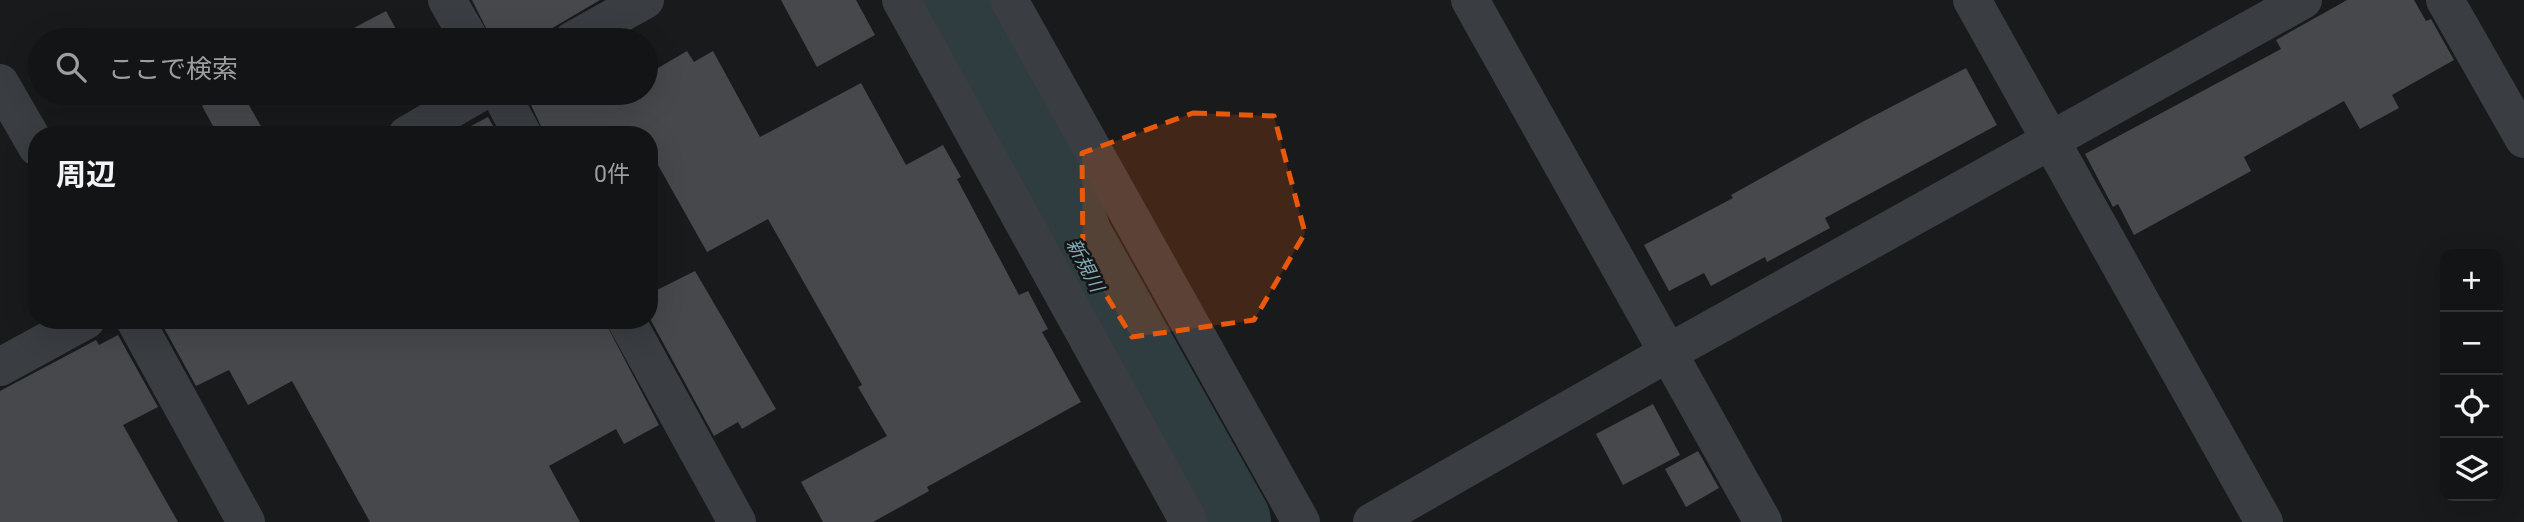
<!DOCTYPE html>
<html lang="ja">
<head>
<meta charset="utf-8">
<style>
	:root { --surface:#131415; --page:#1c1d1e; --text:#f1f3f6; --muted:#9d9ea0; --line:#323334 }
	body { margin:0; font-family:Roboto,"Noto Sans JP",sans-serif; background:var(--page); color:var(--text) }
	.controls { position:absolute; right:21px; bottom:21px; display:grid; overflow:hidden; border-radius:14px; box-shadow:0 7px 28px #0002 }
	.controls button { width:63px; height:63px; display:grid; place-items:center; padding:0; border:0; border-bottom:2px solid var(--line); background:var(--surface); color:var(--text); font:35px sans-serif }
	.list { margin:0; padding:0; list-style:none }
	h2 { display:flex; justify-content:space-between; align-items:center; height:91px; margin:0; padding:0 28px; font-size:30px }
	h2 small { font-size:23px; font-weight:400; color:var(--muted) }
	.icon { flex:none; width:38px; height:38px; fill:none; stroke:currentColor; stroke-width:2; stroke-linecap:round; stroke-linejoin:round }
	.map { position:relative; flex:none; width:2524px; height:522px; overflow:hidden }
	.search { position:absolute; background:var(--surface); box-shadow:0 7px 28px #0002; left:28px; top:28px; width:630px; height:77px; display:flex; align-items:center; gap:18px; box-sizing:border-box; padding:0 24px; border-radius:38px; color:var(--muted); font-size:26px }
	.panel { position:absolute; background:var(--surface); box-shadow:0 7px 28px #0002; left:28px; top:126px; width:630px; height:203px; border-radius:28px }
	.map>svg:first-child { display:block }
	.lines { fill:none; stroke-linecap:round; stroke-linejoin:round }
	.river { stroke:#2f3d40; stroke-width:86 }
	.building { fill:#46484c }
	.street { stroke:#3a3d41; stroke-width:38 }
	.marked { fill:#e8590c; fill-opacity:0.2; stroke:#e8590c; stroke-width:5; stroke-dasharray:14 9; stroke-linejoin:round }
	.labels { text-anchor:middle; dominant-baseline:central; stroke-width:5; stroke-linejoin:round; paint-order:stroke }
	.water-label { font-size:19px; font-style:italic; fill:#84abb5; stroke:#141517 }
</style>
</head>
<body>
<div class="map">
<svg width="2524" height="522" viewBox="0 0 2524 522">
	<rect width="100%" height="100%" fill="#191a1c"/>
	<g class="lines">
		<polyline class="river" points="958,0 1032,131 1070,240 1228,522"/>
	</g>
	<g class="building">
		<polygon points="472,0 600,0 532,40 492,40"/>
		<polygon points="781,0 856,0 875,35 817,67"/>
		<polygon points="2347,0 2414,0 2426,21 2431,19 2454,60 2392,95 2399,108 2360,129 2344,101 2244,157 2251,171 2134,235 2118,204 2113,207 2085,154 2281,49 2276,40"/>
		<polygon points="386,11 402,40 331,40"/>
		<polygon points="687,51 694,62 713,51 760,137 861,83 906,165 943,145 961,177 957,179 1019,295 1028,291 1048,329 1042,332 1081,402 927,487 929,491 873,522 823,522 801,482 887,436 858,387 862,385 768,219 707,252 649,149 649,135 545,135 527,96 533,93 646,93 646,75"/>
		<polygon points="1966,68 1997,125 1825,218 1830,228 1767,262 1765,257 1711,286 1704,273 1669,291 1644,245 1733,198 1731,195 1864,121"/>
		<polygon points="226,93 242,93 266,135 218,135 202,106"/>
		<polygon points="488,117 498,135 454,135"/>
		<polygon points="695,271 776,409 742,429 738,422 714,436 649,317 649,294"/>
		<polygon points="173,320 604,320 659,425 624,444 616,429 549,466 580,522 370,522 292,381 248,405 229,370 196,386 163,326"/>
		<polygon points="118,335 158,407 123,425 178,522 0,522 0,391 96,340 99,345"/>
		<polygon points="1653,404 1680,455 1623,485 1596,434"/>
		<polygon points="1698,451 1719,488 1686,507 1665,469"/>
	</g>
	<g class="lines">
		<g class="street">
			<polyline points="447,0 470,40"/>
			<polyline points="901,0 1189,522"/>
			<polyline points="1009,0 1301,522"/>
			<polyline points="1470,0 1763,522"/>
			<polyline points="1972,0 2264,522"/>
			<polyline points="2445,0 2524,139"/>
			<polyline points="573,40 645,0"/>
			<polyline points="0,83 37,147"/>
			<polyline points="500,93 523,135"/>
			<polyline points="407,135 479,93"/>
			<polyline points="135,320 246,522"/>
			<polyline points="626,320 737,522"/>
			<polyline points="0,367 86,320"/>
			<polyline points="1372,522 1668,353 2303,0"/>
		</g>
	</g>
	<path class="marked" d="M1193,113L1274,116L1305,233L1254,320L1132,337L1083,258L1082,153Z"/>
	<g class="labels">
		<g class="water-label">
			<text transform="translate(1085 265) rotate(62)">新規川</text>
		</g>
	</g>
</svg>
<div class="controls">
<button>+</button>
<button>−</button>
<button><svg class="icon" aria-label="locate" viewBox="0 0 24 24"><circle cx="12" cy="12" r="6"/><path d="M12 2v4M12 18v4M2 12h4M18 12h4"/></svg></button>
<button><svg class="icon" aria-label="layers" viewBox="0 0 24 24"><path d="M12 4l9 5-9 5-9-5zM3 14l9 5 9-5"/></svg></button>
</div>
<div class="search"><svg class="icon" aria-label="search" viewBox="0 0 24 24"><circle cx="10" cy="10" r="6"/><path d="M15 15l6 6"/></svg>ここで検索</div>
<section class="panel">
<h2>周辺<small>0件</small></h2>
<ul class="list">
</ul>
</section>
</div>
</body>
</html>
